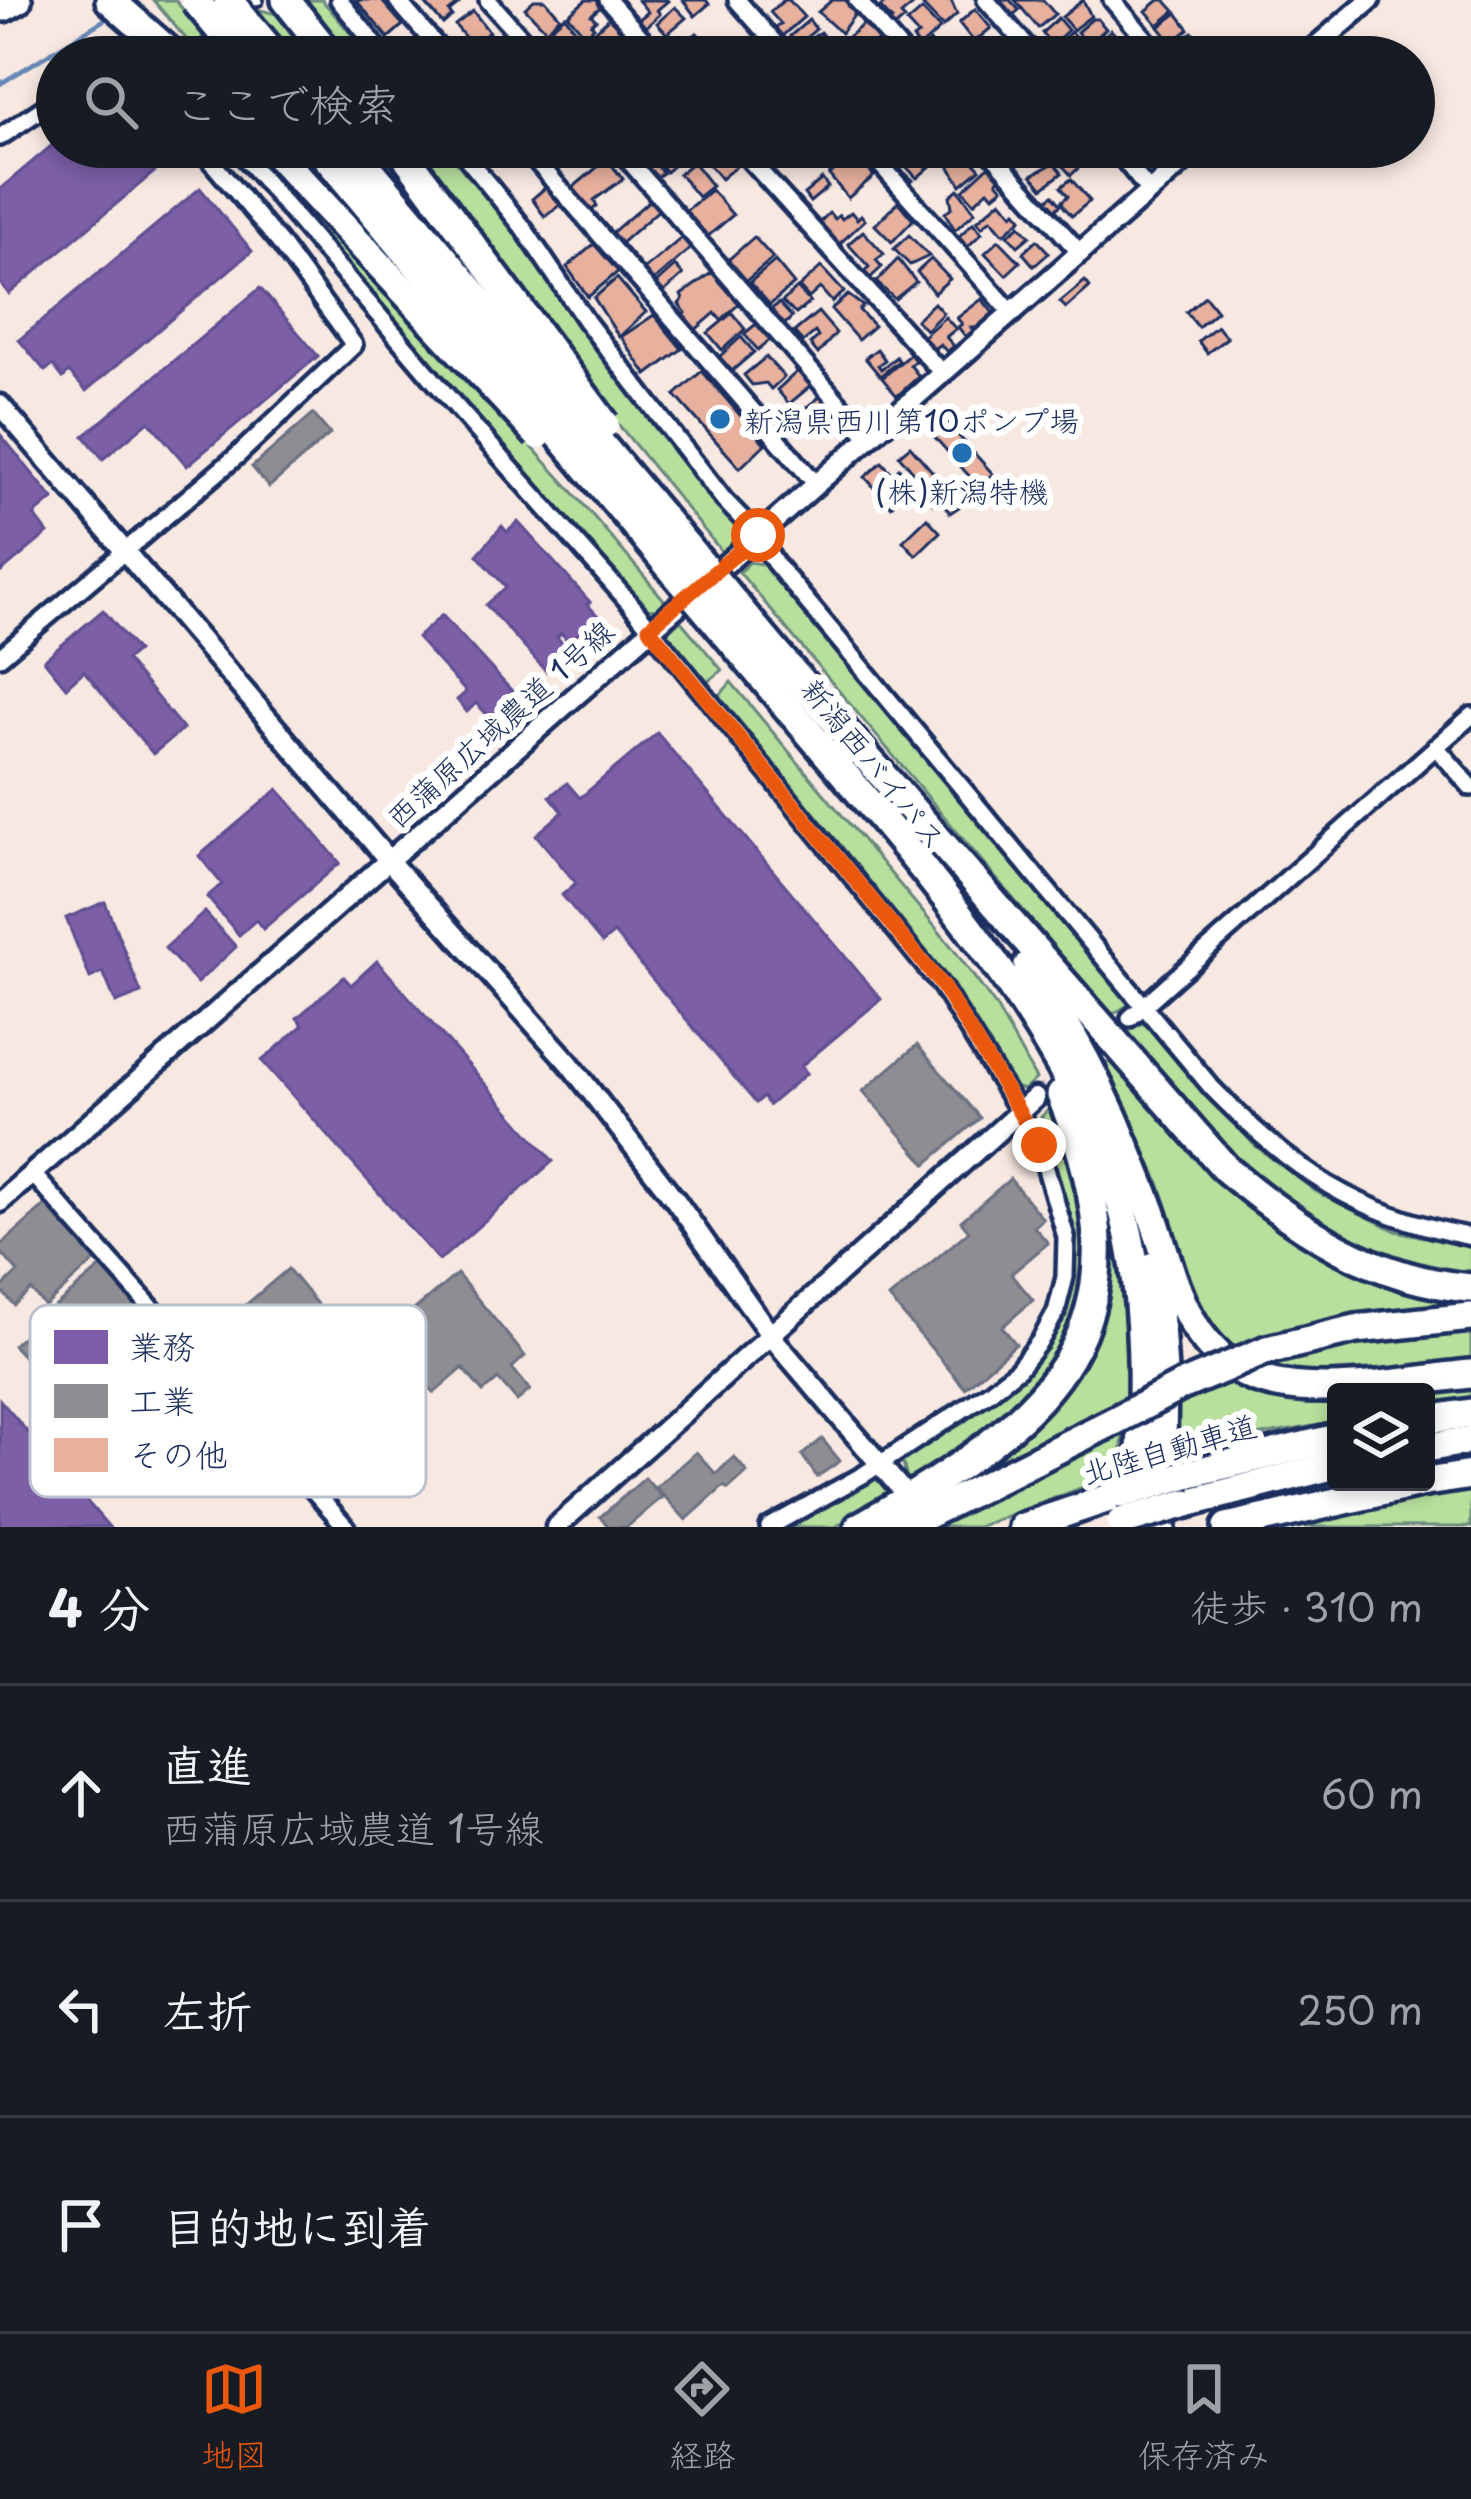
<!DOCTYPE html>
<html lang="ja">
<head>
<meta charset="utf-8">
<style>
	:root { --surface:#171b24; --page:#20242c; --text:#f1f3f6; --muted:#9ea1a6; --line:#363941; --accent:#ea580c }
	body { margin:0; font-family:"Playpen Sans","Klee One",sans-serif; background:var(--page); color:var(--text) }
	.controls { position:absolute; right:36px; bottom:36px; display:grid; overflow:hidden; border-radius:12px; box-shadow:0 6px 18px #0003 }
	.controls button { width:108px; height:108px; display:grid; place-items:center; padding:0; border:0; border-bottom:3px solid var(--line); background:var(--surface); color:var(--text); font:60px sans-serif }
	.stop { position:absolute; width:36px; height:36px; margin:-27px; border:9px solid #ea580c; border-radius:50%; background:#fff }
	.stop.end { background:#ea580c; border-color:#fff; box-shadow:0 3px 12px #0008 }
	.list { margin:0; padding:0; list-style:none }
	h2 { display:flex; justify-content:space-between; align-items:center; height:156px; margin:0; padding:0 48px; font-size:51px }
	h2 small { font-size:39px; font-weight:400; color:var(--muted) }
	.list li { display:grid; grid-template-columns:78px 1fr auto; gap:36px; align-items:center; box-sizing:border-box; height:216px; padding:0 48px; border-top:3px solid var(--line) }
	.list b { display:block; font-size:45px; white-space:nowrap }
	.list p { margin:0; font-size:39px; white-space:nowrap; color:var(--muted) }
	.list em { font-size:39px; font-style:normal; color:var(--muted) }
	.icon { flex:none; width:66px; height:66px; fill:none; stroke:currentColor; stroke-width:2; stroke-linecap:round; stroke-linejoin:round }
	.map { position:relative; flex:none; width:1471px; height:1527px; overflow:hidden }
	.search { position:absolute; background:var(--surface); box-shadow:0 6px 18px #0003; left:36px; right:36px; top:36px; height:132px; display:flex; align-items:center; gap:30px; box-sizing:border-box; padding:0 42px; border-radius:66px; color:var(--muted); font-size:45px }
	.sheet { height:804px; background:var(--surface) }
	nav { display:flex; justify-content:space-around; align-items:center; box-sizing:border-box; height:168px; border-top:3px solid var(--line); background:var(--surface); font-size:33px; color:var(--muted) }
	nav a { display:grid; justify-items:center; gap:6px }
	nav .on { color:var(--accent) }
	.map>svg:first-child { display:block }
	.green { fill:#b7e09d; stroke:#69887e; stroke-width:3 }
	.offices { fill:#7b5ea7; stroke:#5e5091; stroke-width:3 }
	.industry { fill:#8d8d92; stroke:#6b7182; stroke-width:3 }
	.lines { fill:none; stroke-linecap:round; stroke-linejoin:round }
	.stream { stroke:#6588b6; stroke-width:4.5 }
	.building { fill:#e8b19e; stroke:#1b2f5e; stroke-width:3 }
	.minor-tunnel { stroke:#ccc3c8; stroke-width:15; stroke-dasharray:15 8; stroke-linecap:butt }
	.service-casing { stroke:#1b2f5e; stroke-width:16 }
	.minor-casing { stroke:#1b2f5e; stroke-width:24 }
	.tertiary-casing { stroke:#1b2f5e; stroke-width:27 }
	.motorway-casing { stroke:#1b2f5e; stroke-width:36 }
	.service { stroke:#fff; stroke-width:8 }
	.minor { stroke:#fff; stroke-width:15 }
	.tertiary { stroke:#fff; stroke-width:18 }
	.motorway { stroke:#fff; stroke-width:27 }
	.motorway-bridge-casing { stroke:#1b2f5e; stroke-width:36; stroke-linecap:butt }
	.motorway-bridge { stroke:#fff; stroke-width:27 }
	.route { stroke:#ea580c; stroke-width:15 }
	.poi-dot { fill:#1f6fb2; stroke:#fff; stroke-width:4.5 }
	.labels { text-anchor:middle; dominant-baseline:central; stroke-width:12; stroke-linejoin:round; paint-order:stroke }
	.poi-label { font-size:30px; fill:#1b2f5e; stroke:#fff; text-anchor:start }
	.street-label { font-size:30px; fill:#1b2f5e; stroke:#fff }
	.key { fill:#fff; stroke:#bbc1cf; stroke-width:3 }
	.key-label { font-size:33px; fill:#1b2f5e }
</style>
</head>
<body>
<div class="map">
<svg width="1471" height="1527" viewBox="0 0 1471 1527">
	<rect width="100%" height="100%" fill="#f8e8e2"/>
	<filter id="ink" filterUnits="userSpaceOnUse"><feTurbulence type="fractalNoise" baseFrequency=".00833" numOctaves="2"/><feDisplacementMap in="SourceGraphic" scale="24" xChannelSelector="R" yChannelSelector="G"/><feConvolveMatrix kernelMatrix="1 2 1 2 8 2 1 2 1" color-interpolation-filters="sRGB"/></filter>
	<g filter="url(#ink)">
		<g class="green">
			<polygon points="153,0 175,0 203,33 198,53"/>
			<polygon points="299,0 322,0 371,57 342,57"/>
			<polygon points="256,9 289,17 322,57 295,57"/>
			<polygon points="244,147 259,147 572,491 665,601 657,609 642,608 465,409"/>
			<polygon points="280,147 300,147 480,367"/>
			<polygon points="369,147 390,147 523,332"/>
			<polygon points="410,147 447,147 508,220 595,341 740,523 740,539 722,552 592,392"/>
			<polygon points="750,562 768,565 1129,997 1128,1005 1111,1015 739,572"/>
			<path d="M680,620L722,670L706,683C685,675 673,652 668,632Z"/>
			<polygon points="731,682 951,946 995,1005 1036,1079 1024,1090 1017,1088 950,988 715,701"/>
			<path d="M1139,1023L1152,1027L1253,1144L1315,1191L1396,1231L1471,1247V1276C1432,1268 1393,1260 1356,1243C1261,1200 1193,1112 1128,1033Z"/>
			<path d="M1110,1061C1187,1147 1258,1234 1369,1279C1391,1288 1416,1293 1439,1300L1441,1312L1304,1329L1233,1346C1179,1296 1183,1240 1157,1178C1141,1141 1117,1106 1098,1070Z"/>
			<path d="M1049,1109C1087,1201 1115,1308 1037,1389C1002,1426 951,1453 908,1482L901,1456L962,1424L1025,1372L1057,1324L1071,1234L1047,1124L1041,1117Z"/>
			<path d="M1097,1178C1128,1245 1129,1324 1128,1396L943,1497L944,1485C974,1463 1007,1443 1036,1420C1113,1355 1111,1268 1097,1178Z"/>
			<polygon points="1471,1330 1471,1363 1300,1373 1264,1364 1353,1342"/>
			<polygon points="1235,1376 1471,1381 1471,1399 1426,1406 1426,1392 1336,1392 1336,1422 1177,1450 1172,1405"/>
			<polygon points="1123,1432 1120,1473 978,1527 931,1527"/>
			<polygon points="871,1475 895,1492 835,1527 775,1527"/>
			<polygon points="1471,1488 1471,1527 1295,1527 1297,1520"/>
		</g>
		<g class="offices">
			<polygon points="57,141 57,147 152,147 165,163 9,294 0,283 0,189"/>
			<polygon points="200,188 252,251 86,391 69,372 63,378 53,365 45,371 19,340"/>
			<polygon points="260,288 318,356 187,466 149,421 103,459 84,436"/>
			<polygon points="0,434 53,499 34,515 48,533 0,573"/>
			<polygon points="518,522 590,602 587,604 598,616 569,642 561,633 557,637 568,650 546,671 486,605 506,587 477,555 502,526 507,532"/>
			<polygon points="103,610 137,651 126,660 183,729 153,754 84,671 66,687 44,660"/>
			<polygon points="442,615 521,701 496,724 476,703 467,712 457,700 466,692 417,638"/>
			<polygon points="657,733 881,999 801,1066 807,1073 769,1105 763,1097 756,1103 614,933 602,943 562,895 576,883 536,835 563,812 550,796 567,783 580,798"/>
			<polygon points="278,789 340,863 263,929 256,920 239,935 207,897 222,884 199,856"/>
			<polygon points="105,902 141,993 116,1003 103,972 90,978 66,918"/>
			<polygon points="205,912 236,947 197,983 165,948"/>
			<polygon points="377,961 553,1161 439,1261 262,1061 303,1025 297,1018 344,977 351,985"/>
			<polygon points="0,1400 109,1527 0,1527"/>
		</g>
		<g class="industry">
			<polygon points="313,414 330,434 269,487 252,467"/>
			<polygon points="917,1045 980,1118 926,1164 863,1091"/>
			<polygon points="1010,1179 1043,1219 1034,1227 1048,1243 1011,1274 1033,1300 1002,1327 1016,1344 965,1388 889,1298 969,1231 961,1221"/>
			<polygon points="47,1204 96,1260 45,1306 31,1290 14,1305 0,1289 18,1272 0,1251 0,1246"/>
			<polygon points="105,1264 212,1388 191,1407 156,1365 122,1394 50,1311"/>
			<polygon points="288,1269 359,1355 342,1369 348,1376 318,1401 314,1395 307,1401 234,1315"/>
			<polygon points="457,1274 525,1356 512,1368 530,1390 517,1401 498,1379 483,1392 463,1368 434,1393 385,1334"/>
			<polygon points="33,1327 108,1407 88,1425 13,1345"/>
			<polygon points="822,1439 840,1461 817,1477 802,1455"/>
			<polygon points="696,1452 716,1474 734,1457 747,1472 728,1489 724,1486 686,1520 656,1487"/>
			<polygon points="645,1478 662,1497 627,1527 609,1527 600,1517"/>
		</g>
		<g class="lines">
			<polyline class="stream" points="0,84 112,15"/>
		</g>
		<g class="building">
			<polygon points="356,0 381,0 403,25 388,38"/>
			<polygon points="456,0 459,4 449,12 452,16 443,24 423,1"/>
			<polygon points="534,0 545,0 560,17 546,30 525,8"/>
			<polygon points="586,0 599,0 603,5 591,15 596,20 591,24 594,27 585,35 568,15"/>
			<polygon points="638,0 667,0 668,1 657,10 660,14 645,28 638,20 648,12"/>
			<polygon points="683,0 706,0 709,4 695,16"/>
			<polygon points="784,0 789,0 804,17 781,37 774,29 781,24 770,12"/>
			<polygon points="832,0 847,0 855,14 841,33 818,12"/>
			<polygon points="888,0 917,0 918,1 901,15 905,19 893,29 888,24 892,20 880,7"/>
			<polygon points="930,0 951,0 957,14 943,27 923,6"/>
			<polygon points="995,0 1010,0 1019,10 1010,18"/>
			<polygon points="1015,0 1043,0 1055,14 1038,28"/>
			<polygon points="1083,0 1091,16 1073,30 1062,17"/>
			<polygon points="1159,0 1165,0 1175,11 1158,25 1146,11"/>
			<polygon points="675,7 686,18 667,34 657,23"/>
			<polygon points="975,9 991,28 974,42 959,23"/>
			<polygon points="922,10 940,29 920,47 913,39 918,35 907,23"/>
			<polygon points="473,11 489,32 472,46 455,25"/>
			<polygon points="1177,13 1189,29 1172,43 1159,27"/>
			<polygon points="565,16 581,38 562,54 549,39 552,36 548,30"/>
			<polygon points="609,18 624,34 630,35 621,43 618,41 607,46 594,32"/>
			<polygon points="1058,18 1068,30 1052,45 1042,33"/>
			<polygon points="1092,19 1098,19 1106,29 1087,44 1077,32"/>
			<polygon points="809,20 816,29 798,45 790,36"/>
			<polygon points="866,22 880,39 858,57 844,40"/>
			<polygon points="1111,30 1125,46 1109,57 1097,42"/>
			<polygon points="820,32 827,41 806,57 799,48"/>
			<polygon points="1071,32 1083,45 1067,57 1056,46"/>
			<polygon points="1192,32 1205,47 1194,57 1183,57 1175,46"/>
			<polygon points="697,33 711,49 702,57 683,57 677,49"/>
			<polygon points="498,36 508,47 513,43 519,50 512,57 497,57 487,45"/>
			<polygon points="930,42 939,52 933,57 918,57"/>
			<polygon points="882,44 894,57 868,57"/>
			<polygon points="830,45 840,57 814,57"/>
			<polygon points="954,45 965,57 940,57"/>
			<polygon points="662,147 672,147 682,158 666,172 652,156"/>
			<polygon points="815,147 831,147 838,154 822,168 808,153"/>
			<polygon points="910,147 918,147 933,164 917,178 898,158"/>
			<polygon points="1021,147 1038,147 1046,156 1030,164"/>
			<polygon points="1046,147 1079,147 1089,158 1071,175"/>
			<polygon points="718,148 723,155 730,150 740,163 721,179 704,159"/>
			<polygon points="964,150 980,169 961,185 948,164"/>
			<polygon points="607,159 623,179 594,200 597,206 589,212 570,190"/>
			<polygon points="847,160 853,167 860,160 874,176 848,198 829,175"/>
			<polygon points="654,162 663,173 654,179 646,167"/>
			<polygon points="693,162 712,186 698,197 679,174"/>
			<polygon points="892,162 913,180 905,188 886,167"/>
			<polygon points="1054,163 1062,173 1043,188 1032,175"/>
			<polygon points="991,164 1001,176 997,181 1003,188 993,196 988,190 974,203 963,190"/>
			<polygon points="822,179 828,187 810,202 804,194"/>
			<polygon points="1071,179 1090,201 1072,216 1064,207 1062,201 1068,196 1061,187"/>
			<polygon points="546,187 560,205 545,217 532,199"/>
			<polygon points="958,189 975,212 955,230 945,213 952,207 950,196"/>
			<polygon points="711,190 733,215 706,238 684,212"/>
			<polygon points="1053,195 1061,205 1052,212 1044,202"/>
			<polygon points="651,199 660,209 618,246 608,236"/>
			<polygon points="1001,200 1013,214 1016,211 1022,218 1004,234 991,219 982,227 977,221"/>
			<polygon points="898,202 913,220 892,242 875,225"/>
			<polygon points="851,212 857,219 861,215 865,220 837,246 818,224 829,213 835,219 839,215 842,219"/>
			<polygon points="973,223 982,233 963,251 954,241"/>
			<polygon points="1020,225 1030,236 1018,246 1008,235"/>
			<polygon points="863,231 884,254 876,260 882,267 869,279 864,272 869,267 848,244"/>
			<polygon points="909,235 929,256 910,265 894,249"/>
			<polygon points="684,236 692,247 651,283 641,272"/>
			<polygon points="754,237 773,258 745,282 727,261"/>
			<polygon points="999,240 1020,262 1006,275 985,253"/>
			<polygon points="1037,240 1049,253 1034,266 1023,253"/>
			<polygon points="594,244 619,271 588,297 567,267"/>
			<polygon points="898,259 916,282 895,299 876,282"/>
			<polygon points="931,259 950,279 934,293 917,272"/>
			<polygon points="775,261 794,284 770,305 750,282"/>
			<polygon points="675,266 683,275 664,292 656,283"/>
			<polygon points="821,267 844,292 832,302 820,288 809,298 799,287"/>
			<polygon points="714,271 741,302 721,320 715,313 692,333 679,318 686,313 679,304 683,299 681,295"/>
			<polygon points="617,278 646,312 619,337 594,298"/>
			<polygon points="1085,281 1090,287 1066,308 1060,302"/>
			<polygon points="797,288 810,302 796,314 782,302"/>
			<polygon points="848,295 863,306 859,310 874,326 858,340 831,309"/>
			<polygon points="1205,296 1217,311 1198,327 1186,312"/>
			<polygon points="982,299 994,314 977,328 971,328 973,331 966,337 958,327 962,324 957,318"/>
			<polygon points="779,303 792,317 783,326 769,311"/>
			<polygon points="934,303 943,313 926,330 916,320"/>
			<polygon points="818,312 836,333 818,354 810,344 818,337 815,332 803,342 794,332"/>
			<polygon points="732,313 745,329 722,350 708,333"/>
			<polygon points="654,315 682,349 647,375 621,337"/>
			<polygon points="945,317 956,329 946,337 954,346 947,352 940,344 929,353 918,341"/>
			<polygon points="756,324 770,340 758,350 744,334"/>
			<polygon points="1217,326 1227,338 1207,353 1198,341"/>
			<polygon points="741,337 754,352 732,371 719,357"/>
			<polygon points="877,349 885,360 878,365 881,369 896,357 899,361 880,376 865,358"/>
			<polygon points="910,354 915,361 910,365 919,376 897,396 882,378"/>
			<polygon points="766,357 784,377 771,389 766,383 752,385 744,375"/>
			<polygon points="800,369 813,384 789,404 777,390"/>
			<polygon points="702,371 765,444 740,468 675,395"/>
			<polygon points="822,395 833,409 815,424 803,410"/>
			<polygon points="939,414 993,474 978,486 924,425"/>
			<polygon points="910,446 945,486 941,489 945,494 933,504 917,486 922,482 899,455"/>
			<polygon points="882,462 893,474 899,468 913,486 891,506 865,477"/>
			<polygon points="950,495 959,507 950,513 941,501"/>
			<polygon points="927,518 940,532 916,555 903,541"/>
		</g>
		<g class="lines">
			<polyline class="minor-tunnel" points="1035,1098 1130,1018"/>
			<defs>
				<g id="service">
					<polyline points="240,3 258,0"/>
					<polyline points="208,57 211,35"/>
				</g>
				<g id="minor">
					<polyline points="339,0 385,57"/>
					<polyline points="397,0 446,57"/>
					<polyline points="488,0 538,57"/>
					<polyline points="608,0 658,57"/>
					<polyline points="737,0 787,57"/>
					<polyline points="857,0 907,57"/>
					<polyline points="986,0 1036,57"/>
					<polyline points="1112,0 1161,57"/>
					<polyline points="0,137 57,99"/>
					<polyline points="236,147 453,403 633,607 942,987 1039,1145 1066,1237 1065,1277 1056,1312 1040,1341 1018,1369 988,1393 863,1475 769,1527"/>
					<path d="M458,147L522,226L586,321L724,500L758,535L775,563L1212,1088C1295,1172 1353,1213 1471,1237"/>
					<polyline points="524,147 816,484"/>
					<polyline points="617,147 869,438"/>
					<polyline points="738,147 943,374"/>
					<polyline points="865,147 1013,314"/>
					<polyline points="986,147 1081,254"/>
					<polyline points="1114,147 1149,191"/>
					<polyline points="0,657 237,456 354,345 279,242 199,147"/>
					<polyline points="1436,747 1471,787"/>
					<polyline points="1130,1018 1471,716"/>
					<polyline points="32,1173 346,1527"/>
				</g>
				<g id="tertiary">
					<polyline points="1304,57 1370,0"/>
					<polyline points="0,405 390,862 569,1063 676,1201 771,1336 901,1489"/>
					<polyline points="0,1202 1200,147"/>
					<polyline points="556,1527 1035,1098"/>
				</g>
				<g id="motorway">
					<polyline points="110,0 175,57"/>
					<polyline points="286,0 331,57"/>
					<polyline points="4,7 17,0"/>
					<path d="M788,667L1226,1169C1297,1229 1375,1281 1471,1288"/>
					<path d="M768,684C896,838 1094,1046 1131,1246C1148,1333 1141,1423 1140,1511"/>
					<path d="M1028,966C1061,1013 1089,1064 1113,1117C1126,1148 1139,1179 1151,1211C1172,1270 1182,1340 1244,1373C1303,1403 1407,1380 1471,1374"/>
					<polyline points="1156,1265 1163,1371 1161,1527"/>
					<polyline points="1267,1350 1356,1329 1471,1317"/>
					<polyline points="1426,1420 1471,1413"/>
					<polyline points="1426,1448 1471,1440"/>
					<polyline points="1187,1474 1336,1438"/>
					<polyline points="1426,1482 1471,1475"/>
					<polyline points="1187,1503 1336,1465"/>
					<path d="M859,1527C1056,1416 1156,1330 1061,1095"/>
					<polyline points="902,1527 1114,1421"/>
					<polyline points="1023,1527 1121,1494"/>
					<polyline points="1227,1527 1424,1482"/>
				</g>
			</defs>
			<use href="#service" class="service-casing"/>
			<use href="#minor" class="minor-casing"/>
			<use href="#tertiary" class="tertiary-casing"/>
			<use href="#motorway" class="motorway-casing"/>
			<use href="#service" class="service"/>
			<use href="#minor" class="minor"/>
			<use href="#tertiary" class="tertiary"/>
			<use href="#motorway" class="motorway"/>
			<defs>
				<g id="motorway-bridge">
					<polyline points="195,0 242,57"/>
					<polyline points="228,0 276,57"/>
					<polyline points="270,147 538,435"/>
					<polyline points="318,147 768,684"/>
					<polyline points="351,147 788,667"/>
					<polyline points="399,147 605,424"/>
					<polyline points="1114,1421 1181,1386 1267,1350"/>
					<polyline points="1121,1494 1187,1474"/>
					<polyline points="1121,1522 1187,1503"/>
				</g>
			</defs>
			<use href="#motorway-bridge" class="motorway-bridge-casing"/>
			<use href="#motorway-bridge" class="motorway-bridge"/>
		</g>
	</g>
	<g class="lines" filter="url(#ink)">
		<polyline class="route" points="758,535 649,628 943,987 1039,1145"/>
	</g>
	<g class="poi-dot">
		<circle cx="720" cy="419" r="12"/>
		<circle cx="962" cy="453" r="12"/>
	</g>
	<g class="labels">
		<g class="poi-label">
			<text x="744" y="419">新潟県西川第10ポンプ場</text>
			<text x="962" y="490" text-anchor="middle">(株)新潟特機</text>
		</g>
		<g class="street-label">
			<text transform="translate(499 723) rotate(-42)">西蒲原広域農道 1号線</text>
			<text transform="translate(875 763) rotate(51)">新潟西バイパス</text>
			<text transform="translate(1169 1448) rotate(-16)">北陸自動車道</text>
		</g>
	</g>
	<rect x="30" y="1305" width="396" height="192" rx="18" class="key"/>
	<rect x="54" y="1330" width="54" height="34" fill="#7b5ea7"/>
	<rect x="54" y="1384" width="54" height="34" fill="#8d8d92"/>
	<rect x="54" y="1438" width="54" height="34" fill="#e8b19e"/>
	<g class="key-label">
		<text x="129" y="1359">業務</text>
		<text x="129" y="1413">工業</text>
		<text x="129" y="1467">その他</text>
	</g>
</svg>
<div class="controls">
<button><svg class="icon" aria-label="layers" viewBox="0 0 24 24"><path d="M12 4l9 5-9 5-9-5zM3 14l9 5 9-5"/></svg></button>
</div>
<div class="stop" style="left:758px;top:535px"></div>
<div class="stop end" style="left:1039px;top:1145px"></div>
<div class="search"><svg class="icon" aria-label="search" viewBox="0 0 24 24"><circle cx="10" cy="10" r="6"/><path d="M15 15l6 6"/></svg>ここで検索</div>
</div>
<section class="sheet">
<h2>4 分<small>徒歩 · 310 m</small></h2>
<ul class="list">
<li><svg class="icon" aria-label="ahead" viewBox="0 0 24 24"><path d="M12 20V5M6 11l6-6 6 6"/></svg><div><b>直進</b><p>西蒲原広域農道 1号線</p></div><em>60 m</em></li>
<li><svg class="icon" aria-label="left" viewBox="0 0 24 24"><path d="M17 20v-9H6M10 6l-5 5 5 5"/></svg><div><b>左折</b></div><em>250 m</em></li>
<li><svg class="icon" aria-label="arrive" viewBox="0 0 24 24"><path d="M6 21V4h12l-3 4 3 4H6"/></svg><div><b>目的地に到着</b></div></li>
</ul>
</section>
<nav>
<a class="on"><svg class="icon" aria-label="map" viewBox="0 0 24 24"><path d="M3 6l6-2 6 2 6-2v14l-6 2-6-2-6 2zM9 4v14M15 6v14"/></svg>地図</a>
<a><svg class="icon" aria-label="directions" viewBox="0 0 24 24"><path d="M12 3l9 9-9 9-9-9zM9 14v-3h6M13 9l2 2-2 2"/></svg>経路</a>
<a><svg class="icon" aria-label="saved" viewBox="0 0 24 24"><path d="M7 4h10v16l-5-4-5 4z"/></svg>保存済み</a>
</nav>
</body>
</html>
